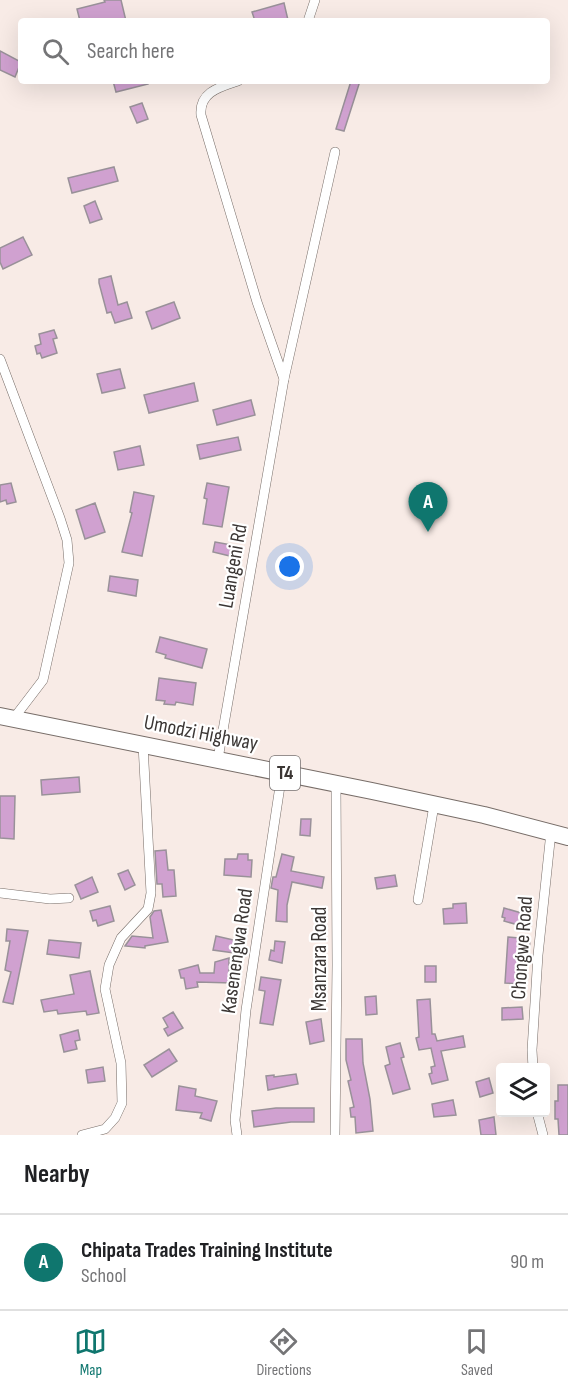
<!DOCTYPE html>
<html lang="en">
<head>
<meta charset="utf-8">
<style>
	:root { --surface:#fff; --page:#f2f2f2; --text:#202124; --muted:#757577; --line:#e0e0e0; --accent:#0f766e }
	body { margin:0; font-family:"Sofia Sans Condensed",sans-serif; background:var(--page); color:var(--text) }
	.controls { position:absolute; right:18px; bottom:18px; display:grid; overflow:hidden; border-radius:6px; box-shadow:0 6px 24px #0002 }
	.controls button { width:54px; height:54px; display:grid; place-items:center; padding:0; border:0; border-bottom:2px solid var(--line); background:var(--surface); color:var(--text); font:30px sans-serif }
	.you { position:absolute; left:290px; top:567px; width:21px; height:21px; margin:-15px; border:4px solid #fff; border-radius:50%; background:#1a73e8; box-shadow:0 0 0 9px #1a73e833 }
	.badge { display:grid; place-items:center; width:39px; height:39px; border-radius:50%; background:var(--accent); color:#fff; font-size:20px; font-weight:700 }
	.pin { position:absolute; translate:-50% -50px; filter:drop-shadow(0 2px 3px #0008) }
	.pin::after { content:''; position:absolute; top:32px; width:21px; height:18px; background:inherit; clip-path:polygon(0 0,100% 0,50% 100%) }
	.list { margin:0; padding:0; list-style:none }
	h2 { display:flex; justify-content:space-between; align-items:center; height:78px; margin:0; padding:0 24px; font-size:26px }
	h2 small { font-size:20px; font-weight:400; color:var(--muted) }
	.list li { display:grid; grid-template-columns:39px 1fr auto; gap:18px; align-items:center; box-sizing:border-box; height:96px; padding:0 24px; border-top:2px solid var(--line) }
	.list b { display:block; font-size:22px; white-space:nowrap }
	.list p { margin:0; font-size:20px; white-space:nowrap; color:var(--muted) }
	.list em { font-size:20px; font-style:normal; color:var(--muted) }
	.icon { flex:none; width:33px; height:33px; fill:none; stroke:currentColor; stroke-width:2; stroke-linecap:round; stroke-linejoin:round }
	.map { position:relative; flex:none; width:568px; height:1135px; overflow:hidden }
	.search { position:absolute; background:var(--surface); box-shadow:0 6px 24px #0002; left:18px; right:18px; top:18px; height:66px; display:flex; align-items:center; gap:15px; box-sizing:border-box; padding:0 21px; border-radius:6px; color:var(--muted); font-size:22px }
	.sheet { height:174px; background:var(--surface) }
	nav { display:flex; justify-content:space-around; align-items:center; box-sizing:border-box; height:84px; border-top:2px solid var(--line); background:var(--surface); font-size:16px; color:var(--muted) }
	nav a { display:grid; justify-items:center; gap:3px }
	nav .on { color:var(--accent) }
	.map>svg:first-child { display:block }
	.building { fill:#d0a1d0; stroke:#999199; stroke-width:1.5 }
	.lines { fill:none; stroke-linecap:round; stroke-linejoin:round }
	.street-casing { stroke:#776d68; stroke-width:10 }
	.highway-casing { stroke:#776d68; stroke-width:18 }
	.street { stroke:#fff; stroke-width:9 }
	.highway { stroke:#fff; stroke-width:16 }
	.labels { text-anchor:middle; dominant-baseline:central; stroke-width:4.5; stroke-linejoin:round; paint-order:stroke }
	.shield { fill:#fff; stroke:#767271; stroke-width:1.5 }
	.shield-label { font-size:20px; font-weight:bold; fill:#3b3634 }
	.street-label { font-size:21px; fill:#3b3634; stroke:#fff }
</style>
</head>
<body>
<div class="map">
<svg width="568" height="1135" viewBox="0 0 568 1135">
	<rect width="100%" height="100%" fill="#f8ebe6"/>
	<g class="building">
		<polygon points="104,0 121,0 126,21 80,21 77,9 105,2"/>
		<polygon points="284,3 288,20 255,21 252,12"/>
		<polygon points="0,51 21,62 15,77 0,70"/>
		<polygon points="113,81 147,81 148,84 116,92"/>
		<polygon points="351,81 360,81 344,131 336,129"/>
		<polygon points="142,103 148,119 137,123 130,107"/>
		<polygon points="114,167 118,181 72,193 68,178"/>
		<polygon points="95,201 102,219 90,223 84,206"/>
		<polygon points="23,237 32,255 3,269 0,262 0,248"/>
		<polygon points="111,276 118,305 127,302 132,318 115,323 111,312 107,313 99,283 99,279"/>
		<polygon points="174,302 180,318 152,329 146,312"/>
		<polygon points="54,330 57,338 53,339 57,353 42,358 40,353 37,354 35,346 41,344 39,334"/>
		<polygon points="120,369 125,388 102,393 97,374"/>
		<polygon points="194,383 198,401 149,413 144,395"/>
		<polygon points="251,400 255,415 217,425 213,410"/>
		<polygon points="238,437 241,450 200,459 197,445"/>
		<polygon points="140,446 144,465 118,470 114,452"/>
		<polygon points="11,483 16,502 7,504 6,500 0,502 0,485"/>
		<polygon points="207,483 229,487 222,527 203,524 207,499 204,498"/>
		<polygon points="134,492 154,496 142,556 122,552 132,513 130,512"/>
		<polygon points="95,503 105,532 85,539 76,510"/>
		<polygon points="215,542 232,545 230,556 213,552"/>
		<polygon points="110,576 138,580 136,596 108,591"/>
		<polygon points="160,637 207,649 202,668 165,658 166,655 156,652"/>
		<polygon points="159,678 196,683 193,705 176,702 175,705 164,704 165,701 156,700"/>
		<polygon points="79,777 80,792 42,795 41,780"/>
		<polygon points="0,796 15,796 14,839 0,838"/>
		<polygon points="301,819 311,819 310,836 300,835"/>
		<polygon points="166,850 168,870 174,870 176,896 163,897 162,884 157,884 155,851"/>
		<polygon points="238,854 248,854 248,860 252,860 251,877 224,875 225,859 237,859"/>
		<polygon points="282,854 294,857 291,871 324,877 322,888 292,882 287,905 287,922 276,921 278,890 271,888 273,877 276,877"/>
		<polygon points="128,870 135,885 125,890 118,874"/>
		<polygon points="395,875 397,886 377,889 375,878"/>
		<polygon points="92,877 98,892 81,899 75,885"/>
		<polygon points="466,903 467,923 444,924 443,909 453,908 453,904"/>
		<polygon points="110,906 114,921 98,926 96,920 93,921 90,911"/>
		<polygon points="504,908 525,914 522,926 504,921 505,918 502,917"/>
		<polygon points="161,910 168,942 145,946 145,948 125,946 132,936 153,938 150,917 154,911"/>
		<polygon points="7,929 28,931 13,1004 3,1002 11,972 5,970 10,941 6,941"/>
		<polygon points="216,936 238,941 234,953 213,950"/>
		<polygon points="508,937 530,939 529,953 522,953 521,984 505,983"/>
		<polygon points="49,940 81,943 79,958 47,954"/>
		<polygon points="275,941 285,942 282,963 269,960 271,950 274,951"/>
		<polygon points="229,958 229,972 232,972 232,983 197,982 198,987 186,989 184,978 181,978 179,970 198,965 200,973 214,973 215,962"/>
		<rect x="425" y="966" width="11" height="16"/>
		<polygon points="90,971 99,1013 87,1015 86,1011 58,1014 57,1010 44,1012 41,1000 74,994 70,975"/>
		<polygon points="261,977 281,980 273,1025 260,1023 265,991 259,990"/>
		<polygon points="376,996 377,1014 366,1015 365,997"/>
		<polygon points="430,999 432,1034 435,1034 437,1041 463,1036 465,1047 441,1051 448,1080 432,1084 429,1074 432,1073 431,1067 435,1066 431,1048 419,1050 416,1038 419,1037 417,1000"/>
		<polygon points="522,1007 523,1019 502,1020 502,1008"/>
		<polygon points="173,1012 183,1028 168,1036 164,1029 168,1027 163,1018"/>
		<polygon points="321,1019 324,1041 310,1044 306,1022"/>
		<polygon points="78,1030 80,1040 75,1041 77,1049 64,1052 60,1035"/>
		<polygon points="346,1039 362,1039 363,1063 370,1099 373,1131 356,1133 355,1117 351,1117 350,1108 354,1107 348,1081 351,1080 346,1060"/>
		<polygon points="400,1043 404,1057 401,1058 410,1089 393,1094 385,1066 390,1064 386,1047"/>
		<polygon points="169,1049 177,1061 152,1077 144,1065"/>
		<polygon points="103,1067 105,1081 88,1083 86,1070"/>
		<polygon points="296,1074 298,1084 268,1090 266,1076 274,1075 274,1077"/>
		<polygon points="489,1078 493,1093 480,1097 476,1082"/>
		<polygon points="558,1085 568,1085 568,1135 559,1135 558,1119 555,1119 555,1101 558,1101"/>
		<polygon points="179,1086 196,1089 195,1096 217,1101 211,1121 200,1118 202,1113 176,1110"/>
		<polygon points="453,1100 456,1115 434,1117 432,1104"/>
		<polygon points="276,1108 314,1108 314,1122 291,1122 254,1127 252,1111"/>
		<polygon points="494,1117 496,1135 481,1135 479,1120"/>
	</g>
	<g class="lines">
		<defs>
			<g id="street">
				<polyline points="308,21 315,0"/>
				<path d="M238,81C220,87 199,92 201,115L257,302L284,379"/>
				<polyline points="0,359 60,518 67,540 69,563 43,680 14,718"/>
				<polyline points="218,759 284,379 335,152"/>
				<polyline points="0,893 50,899 69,898"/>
				<polyline points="418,900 434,805"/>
				<polyline points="533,1068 532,1050 538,955 551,832"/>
				<polyline points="537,1112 543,1135"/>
				<polyline points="82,1135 105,1129 115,1118 122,1103 121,1063 105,989 109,965 121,938 148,909 151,893 143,745"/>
				<polyline points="237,1135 235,1120 246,1010 282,773"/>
				<polyline points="335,1135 337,965 336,783"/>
			</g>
			<polyline id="highway" points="0,716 372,791 484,815 568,837"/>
		</defs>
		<use href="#street" class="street-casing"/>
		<use href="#highway" class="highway-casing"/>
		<use href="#street" class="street"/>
		<use href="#highway" class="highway"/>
	</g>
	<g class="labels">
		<rect class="shield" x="270" y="756" width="30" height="34" rx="4.5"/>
		<g class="shield-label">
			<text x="285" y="773">T4</text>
		</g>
		<g class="street-label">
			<text transform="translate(233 566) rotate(-80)">Luangeni Rd</text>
			<text transform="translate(201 733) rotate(11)">Umodzi Highway</text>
			<text transform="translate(522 948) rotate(-86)">Chongwe Road</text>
			<text transform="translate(237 951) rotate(-82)">Kasenengwa Road</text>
			<text transform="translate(319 959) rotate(-90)">Msanzara Road</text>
		</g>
	</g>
</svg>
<div class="controls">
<button><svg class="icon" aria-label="layers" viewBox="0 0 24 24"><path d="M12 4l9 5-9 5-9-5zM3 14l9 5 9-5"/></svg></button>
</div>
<div class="you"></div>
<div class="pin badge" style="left:428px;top:532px">A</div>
<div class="search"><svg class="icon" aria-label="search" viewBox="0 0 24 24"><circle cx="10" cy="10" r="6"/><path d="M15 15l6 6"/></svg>Search here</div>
</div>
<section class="sheet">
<h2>Nearby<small></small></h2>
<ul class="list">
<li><span class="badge">A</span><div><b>Chipata Trades Training Institute</b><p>School</p></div><em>90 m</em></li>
</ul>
</section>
<nav>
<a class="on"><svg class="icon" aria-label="map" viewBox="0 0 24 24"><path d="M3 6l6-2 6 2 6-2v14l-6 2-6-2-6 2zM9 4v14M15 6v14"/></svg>Map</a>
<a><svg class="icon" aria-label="directions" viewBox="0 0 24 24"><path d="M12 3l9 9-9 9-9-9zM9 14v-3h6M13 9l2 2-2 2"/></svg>Directions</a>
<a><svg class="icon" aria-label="saved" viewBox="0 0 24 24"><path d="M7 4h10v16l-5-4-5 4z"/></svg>Saved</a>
</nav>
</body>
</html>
